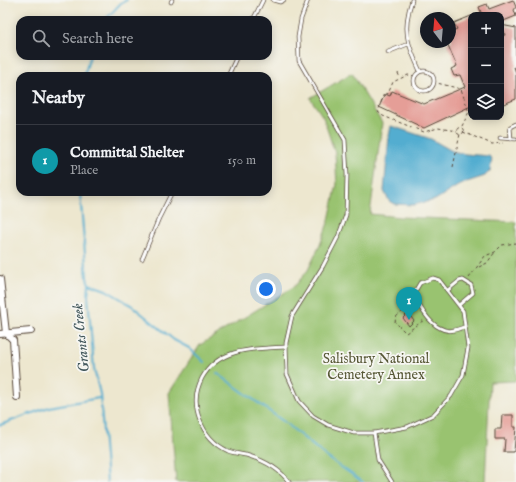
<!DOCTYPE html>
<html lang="en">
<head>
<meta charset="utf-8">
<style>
	:root { --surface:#171b24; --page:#20242c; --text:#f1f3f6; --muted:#9ea1a6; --line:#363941; --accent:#d93025 }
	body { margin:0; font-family:"IM FELL English",serif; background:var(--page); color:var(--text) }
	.controls { position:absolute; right:12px; top:12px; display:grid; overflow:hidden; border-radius:8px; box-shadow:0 2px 10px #0003 }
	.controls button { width:36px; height:36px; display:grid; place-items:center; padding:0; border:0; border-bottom:1px solid var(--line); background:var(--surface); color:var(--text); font:20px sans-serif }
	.compass { position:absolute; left:420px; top:12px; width:36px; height:36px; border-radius:50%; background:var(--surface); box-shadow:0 2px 10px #0003; rotate:344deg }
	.you { position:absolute; left:266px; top:289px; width:14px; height:14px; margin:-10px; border:3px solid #fff; border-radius:50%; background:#1a73e8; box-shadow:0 0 0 6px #1a73e833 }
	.badge { display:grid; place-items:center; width:26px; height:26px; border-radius:50%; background:var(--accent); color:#fff; font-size:13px; font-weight:700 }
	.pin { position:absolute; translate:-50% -33px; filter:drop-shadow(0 1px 2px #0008) }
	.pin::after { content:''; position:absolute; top:21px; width:14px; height:12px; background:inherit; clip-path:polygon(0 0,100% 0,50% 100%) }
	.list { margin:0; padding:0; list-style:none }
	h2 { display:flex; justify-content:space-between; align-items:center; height:52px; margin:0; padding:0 16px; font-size:17px }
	h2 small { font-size:13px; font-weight:400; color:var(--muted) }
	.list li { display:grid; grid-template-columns:26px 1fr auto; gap:12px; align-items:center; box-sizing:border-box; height:72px; padding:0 16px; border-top:1px solid var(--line) }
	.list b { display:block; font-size:15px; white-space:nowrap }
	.list p { margin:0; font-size:13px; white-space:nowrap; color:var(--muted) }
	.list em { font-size:13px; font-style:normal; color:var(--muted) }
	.icon { flex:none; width:22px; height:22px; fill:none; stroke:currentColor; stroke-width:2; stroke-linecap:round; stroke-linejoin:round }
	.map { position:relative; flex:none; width:516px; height:482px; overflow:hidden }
	.search { position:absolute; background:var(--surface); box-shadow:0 2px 10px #0003; left:16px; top:16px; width:256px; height:44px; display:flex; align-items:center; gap:10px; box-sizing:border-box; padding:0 14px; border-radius:12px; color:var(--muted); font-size:15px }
	.panel { position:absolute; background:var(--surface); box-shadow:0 2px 10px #0003; left:16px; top:72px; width:256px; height:124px; border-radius:12px }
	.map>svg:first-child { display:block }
	.green { fill:#99c36f; stroke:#6a7646 }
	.water { fill:#52add0; stroke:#466c77 }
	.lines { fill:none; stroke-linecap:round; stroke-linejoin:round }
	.stream { stroke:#52add0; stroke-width:2 }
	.building { fill:#e59e97 }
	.lane-casing { stroke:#564639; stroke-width:4.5 }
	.street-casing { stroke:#564639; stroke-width:8 }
	.path { stroke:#564639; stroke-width:1; stroke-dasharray:3 3; stroke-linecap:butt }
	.lane { stroke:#fff; stroke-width:3 }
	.street { stroke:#fff; stroke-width:6 }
	.labels { text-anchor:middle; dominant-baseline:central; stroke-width:3.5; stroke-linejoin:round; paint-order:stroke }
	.park-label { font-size:14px; fill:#575836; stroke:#f6f6f2 }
	.water-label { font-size:15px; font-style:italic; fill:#43585c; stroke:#f6f6f2 }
</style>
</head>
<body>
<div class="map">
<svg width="516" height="482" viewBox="0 0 516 482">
	<rect width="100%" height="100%" fill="#f6f6f2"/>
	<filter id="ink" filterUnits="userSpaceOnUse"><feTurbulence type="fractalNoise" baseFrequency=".025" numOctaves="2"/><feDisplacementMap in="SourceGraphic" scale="8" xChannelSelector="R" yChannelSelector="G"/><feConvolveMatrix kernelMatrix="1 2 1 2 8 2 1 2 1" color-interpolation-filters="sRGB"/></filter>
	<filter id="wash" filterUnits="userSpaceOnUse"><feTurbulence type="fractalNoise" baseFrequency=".012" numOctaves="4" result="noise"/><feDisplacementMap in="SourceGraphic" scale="16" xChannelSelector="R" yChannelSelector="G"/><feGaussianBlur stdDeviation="0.9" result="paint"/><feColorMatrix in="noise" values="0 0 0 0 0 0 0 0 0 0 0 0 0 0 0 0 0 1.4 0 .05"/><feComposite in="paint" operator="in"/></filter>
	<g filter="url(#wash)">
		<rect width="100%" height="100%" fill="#ede7cf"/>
		<polygon class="green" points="352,73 382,123 370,214 400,217 516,222 516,381 490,382 485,482 176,482 169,393 200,345 295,286 308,270 320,245 329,220 337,184 335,153 323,117 310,98"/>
		<polygon class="water" points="391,126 431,139 452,151 465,154 489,156 492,159 490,171 485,176 461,184 435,200 413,205 394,204 389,201 384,191 389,136"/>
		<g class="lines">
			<g class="stream">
				<polyline points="105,20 120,4 127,0"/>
				<polyline points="84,76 90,56"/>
				<polyline points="80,192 87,278 89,284 88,296 94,369 100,394 107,482"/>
				<polyline points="89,284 106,290 131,305 174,340 189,348 204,362"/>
				<polyline points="217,373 287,424 328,458 363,482"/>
				<polyline points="0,425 49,407 99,398"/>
			</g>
		</g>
		<g id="blocks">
			<g class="building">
				<polygon points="513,0 516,7 514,10 516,16 501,22 501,15 482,15 479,7 487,4 489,9"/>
				<polygon points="471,16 471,106 424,128 379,107 385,94 390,96 392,91 424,104 465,87 460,75 454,76 451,69 457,66 447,43 452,41 450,32 457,29 454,23"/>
				<polygon points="501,25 516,28 516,66 514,67 516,73 516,99 501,105 501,36 505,35"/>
				<polygon points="408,313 414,321 409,326 403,318"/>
				<polygon points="502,415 513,415 513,427 516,427 514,452 504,452 505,439 495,439 495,429 501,429"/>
			</g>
		</g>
	</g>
	<g filter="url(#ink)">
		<use href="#blocks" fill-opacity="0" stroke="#564639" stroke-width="1"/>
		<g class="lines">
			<defs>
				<g id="lane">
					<polyline points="273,0 280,2 284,0"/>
					<path d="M308,0L301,19L298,37L299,61L345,140L347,175L346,215L338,237L323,266L292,316L286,343L287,374L299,401L313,416L328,425L354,433H374L407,427L433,415L451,396L463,375L468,348L463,311L439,280L433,278L420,283L414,293C417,304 429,323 440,328C448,333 456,330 464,327"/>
					<path d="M412,0C402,30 407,43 420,71"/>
					<polyline points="171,2 172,0"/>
					<polyline points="253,20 263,0"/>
					<polyline points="388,52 408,44"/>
					<circle cx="424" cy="81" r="10"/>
					<polyline points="228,76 237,56"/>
					<polyline points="500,138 516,139"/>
					<polyline points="511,139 510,127 516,124"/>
					<polyline points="142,259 159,218 172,192"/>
					<polyline points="448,290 459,281 463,280 471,285 473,293 459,305"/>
					<path d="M286,347C255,349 219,347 202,378C188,405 201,438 228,451C233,453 240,454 246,455C263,460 278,467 289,482"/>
					<polyline points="374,433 378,460 392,482"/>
				</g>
				<g id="street">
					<polyline points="0,279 6,333 13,340 17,397"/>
					<polyline points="0,334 31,331"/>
				</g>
			</defs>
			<use href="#lane" class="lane-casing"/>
			<use href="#street" class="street-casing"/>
			<g class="path">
				<polyline points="398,73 400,78"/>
				<polyline points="415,76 408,75 393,82 388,94 384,93 378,112 383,116 424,132 438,128 457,131"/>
				<polyline points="433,82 461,89 469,112 461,128"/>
				<circle cx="460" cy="131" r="3.5"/>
				<polyline points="463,132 492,144 503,143"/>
				<polyline points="453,167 460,134"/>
				<polyline points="479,267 487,263 495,252"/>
				<polyline points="469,278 485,256 495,252 502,245 516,243"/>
				<polyline points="412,303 396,317 395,322 406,333 424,320"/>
			</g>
			<use href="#lane" class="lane"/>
			<use href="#street" class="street"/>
		</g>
	</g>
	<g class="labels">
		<g class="park-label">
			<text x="376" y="359">Salisbury National<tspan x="376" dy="16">Cemetery Annex</tspan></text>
		</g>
		<g class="water-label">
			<text transform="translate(81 338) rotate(-96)">Grants Creek</text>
		</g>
	</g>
</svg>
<div class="controls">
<button>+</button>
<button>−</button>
<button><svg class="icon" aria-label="layers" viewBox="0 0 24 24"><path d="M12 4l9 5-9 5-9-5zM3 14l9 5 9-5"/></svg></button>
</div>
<svg class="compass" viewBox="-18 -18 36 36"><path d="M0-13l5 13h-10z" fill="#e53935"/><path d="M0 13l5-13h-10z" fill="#9ea1a6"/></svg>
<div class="you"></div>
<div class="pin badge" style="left:409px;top:320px;background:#0f9aa8">1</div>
<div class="search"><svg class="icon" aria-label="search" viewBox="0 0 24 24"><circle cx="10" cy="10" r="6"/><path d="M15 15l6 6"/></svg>Search here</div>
<section class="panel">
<h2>Nearby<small></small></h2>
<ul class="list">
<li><span class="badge" style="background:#0f9aa8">1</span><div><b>Committal Shelter</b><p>Place</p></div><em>150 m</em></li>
</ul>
</section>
</div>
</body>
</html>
